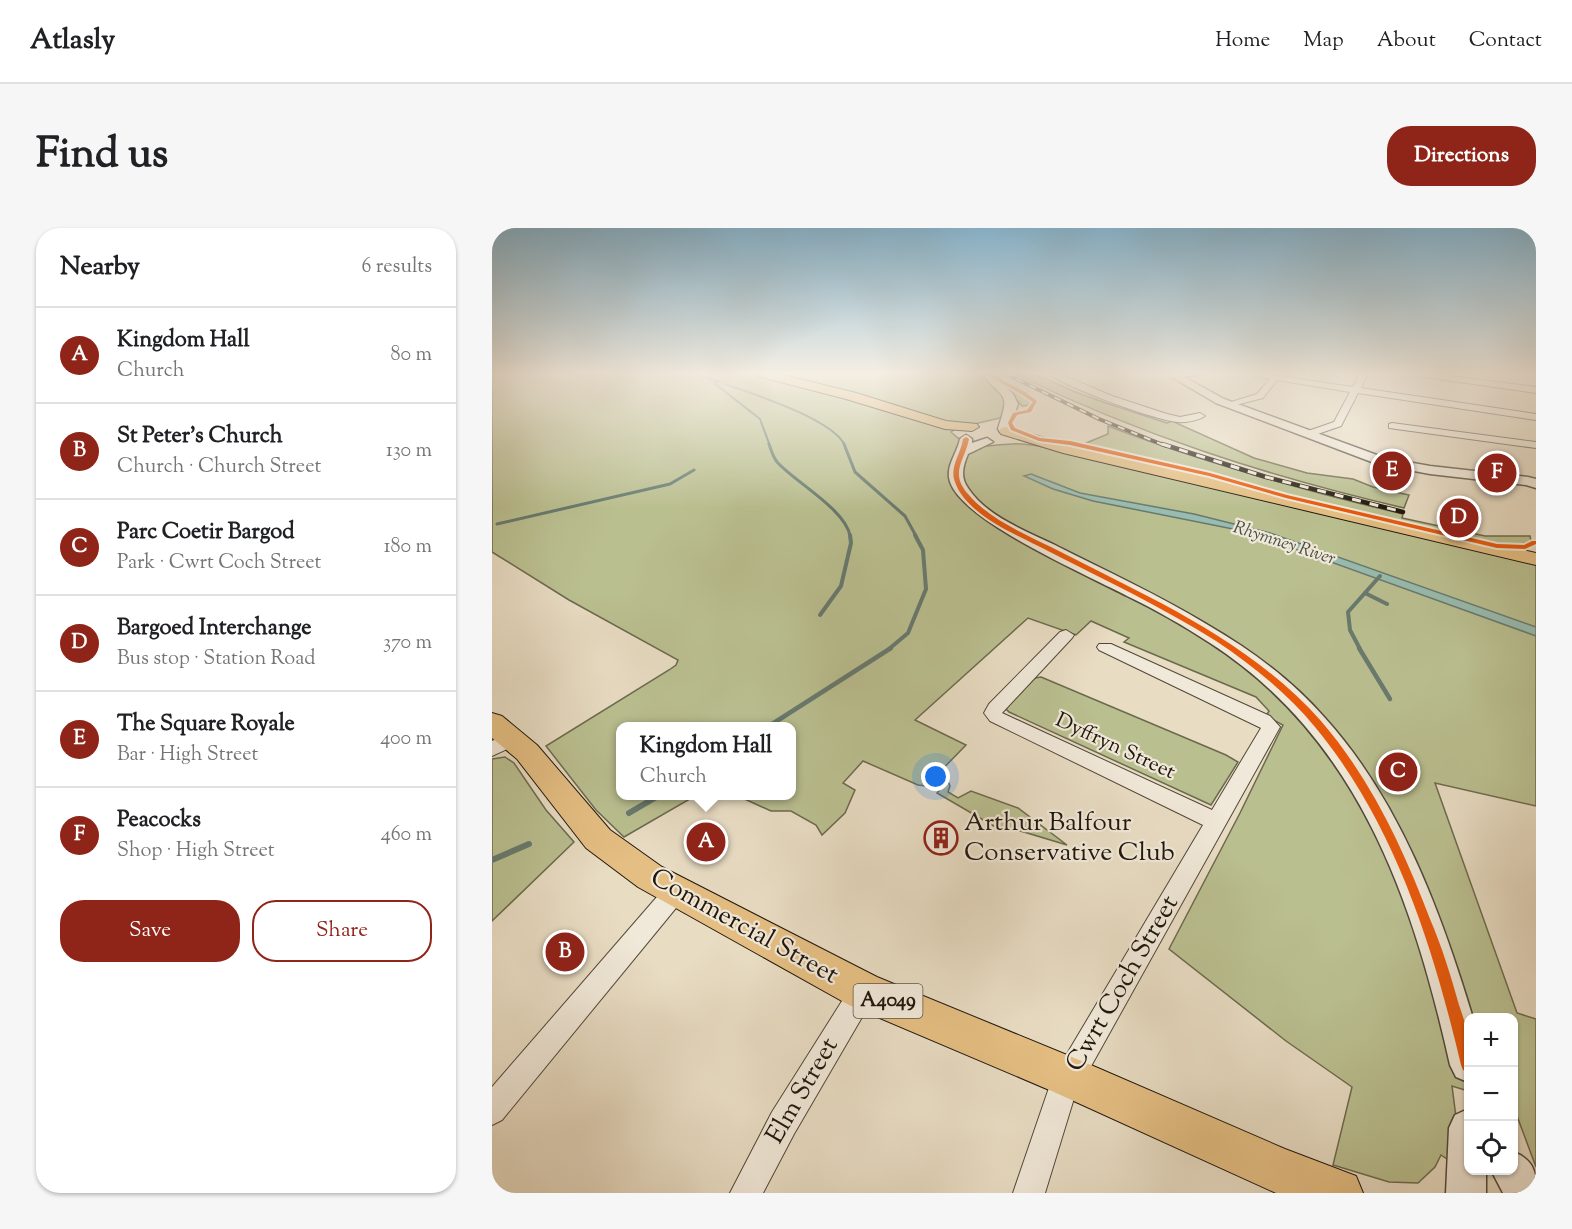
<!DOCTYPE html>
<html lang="en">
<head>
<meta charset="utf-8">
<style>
	:root { --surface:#fff; --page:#f6f6f6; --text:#202124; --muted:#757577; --line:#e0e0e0; --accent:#8f2418 }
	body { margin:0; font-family:"Sorts Mill Goudy",serif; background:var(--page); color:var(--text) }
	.controls { position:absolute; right:18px; bottom:18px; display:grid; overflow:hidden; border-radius:12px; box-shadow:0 2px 4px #0004 }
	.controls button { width:54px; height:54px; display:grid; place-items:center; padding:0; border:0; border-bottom:2px solid var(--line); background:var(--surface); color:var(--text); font:30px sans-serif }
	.you { position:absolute; left:444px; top:549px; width:21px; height:21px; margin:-15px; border:4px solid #fff; border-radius:50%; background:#1a73e8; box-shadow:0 0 0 9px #1a73e833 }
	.badge { display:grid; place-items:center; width:39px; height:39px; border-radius:50%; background:var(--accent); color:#fff; font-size:20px; font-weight:700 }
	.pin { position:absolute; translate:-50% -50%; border:3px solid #fff; box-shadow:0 2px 6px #0006 }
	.popup { position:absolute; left:124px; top:494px; width:180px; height:78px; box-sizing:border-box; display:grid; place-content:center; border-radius:12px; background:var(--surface); filter:drop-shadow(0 2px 4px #0005); font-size:20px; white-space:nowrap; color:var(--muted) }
	.popup b { font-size:22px; color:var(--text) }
	.popup::after { content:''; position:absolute; left:50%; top:100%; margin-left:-12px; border:12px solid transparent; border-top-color:var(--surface) }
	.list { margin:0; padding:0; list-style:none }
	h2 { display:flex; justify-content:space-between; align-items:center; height:78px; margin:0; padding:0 24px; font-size:26px }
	h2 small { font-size:20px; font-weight:400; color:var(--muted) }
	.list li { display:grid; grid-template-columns:39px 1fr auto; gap:18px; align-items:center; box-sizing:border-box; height:96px; padding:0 24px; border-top:2px solid var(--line) }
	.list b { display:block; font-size:22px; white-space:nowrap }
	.list p { margin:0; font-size:20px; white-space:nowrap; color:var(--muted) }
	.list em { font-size:20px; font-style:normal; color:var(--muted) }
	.actions { display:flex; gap:12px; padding:18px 24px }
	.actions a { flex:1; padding:14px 0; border:2px solid var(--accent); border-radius:24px; text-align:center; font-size:21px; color:var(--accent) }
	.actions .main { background:var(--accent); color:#fff }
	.icon { flex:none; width:33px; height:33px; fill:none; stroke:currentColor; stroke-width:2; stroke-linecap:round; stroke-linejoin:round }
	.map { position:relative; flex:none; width:1044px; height:965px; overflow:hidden; border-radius:24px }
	header { display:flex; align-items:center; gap:36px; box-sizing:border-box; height:84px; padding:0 30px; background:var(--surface); border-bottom:2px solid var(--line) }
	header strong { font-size:28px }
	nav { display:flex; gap:33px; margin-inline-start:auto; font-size:21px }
	.intro { display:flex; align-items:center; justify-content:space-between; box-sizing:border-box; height:144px; padding:0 36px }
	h1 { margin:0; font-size:42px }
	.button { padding:15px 27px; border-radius:24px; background:var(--accent); color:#fff; font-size:21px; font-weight:700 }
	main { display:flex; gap:36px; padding:0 36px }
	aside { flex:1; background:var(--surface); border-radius:24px; box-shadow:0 2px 4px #0004 }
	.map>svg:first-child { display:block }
	.green { fill:#babf90; stroke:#6c6a4e; stroke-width:1.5 }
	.water { fill:#98bcb0; stroke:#687a6f; stroke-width:1.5 }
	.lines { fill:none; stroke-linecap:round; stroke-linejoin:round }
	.stream-far4 { stroke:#687a6f; stroke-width:2 }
	.stream-far3 { stroke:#687a6f; stroke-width:3 }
	.stream-far2 { stroke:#687a6f; stroke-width:4 }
	.stream-far1 { stroke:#687a6f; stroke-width:4.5 }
	.stream { stroke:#687a6f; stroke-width:6 }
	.minor-casing { stroke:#51483a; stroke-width:2 }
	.tertiary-casing { stroke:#51483a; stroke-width:3 }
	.primary-casing { stroke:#1f160d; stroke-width:2 }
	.minor { fill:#f0e8d8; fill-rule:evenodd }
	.tertiary { fill:#f0e8d8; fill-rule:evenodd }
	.primary { fill:#e4be82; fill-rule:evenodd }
	.rail-far1-casing { stroke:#1f160d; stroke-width:4 }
	.rail-casing { stroke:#1f160d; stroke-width:4.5 }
	.rail-far1 { stroke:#f0e8d8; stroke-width:2; stroke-dasharray:7; stroke-linecap:butt }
	.rail { stroke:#f0e8d8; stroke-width:3; stroke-dasharray:9; stroke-linecap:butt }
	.cycleway-casing { stroke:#f0e8d8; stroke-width:4 }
	.cycleway { fill:#e8590c; fill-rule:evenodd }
	.labels { text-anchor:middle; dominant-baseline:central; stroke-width:4.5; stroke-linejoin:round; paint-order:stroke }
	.far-water-label { font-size:18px; font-style:italic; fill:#495046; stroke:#f0e8d8 }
	.shield { fill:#f0e8d8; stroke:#5e554a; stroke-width:1.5 }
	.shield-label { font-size:20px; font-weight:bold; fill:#1f160d }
	.street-label { font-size:21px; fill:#1f160d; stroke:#f0e8d8 }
	.near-poi-label { font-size:26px; fill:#1f160d; stroke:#f0e8d8; text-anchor:start }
	.near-street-label { font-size:26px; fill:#1f160d; stroke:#f0e8d8 }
</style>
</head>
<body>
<header>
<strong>Atlasly</strong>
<nav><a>Home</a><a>Map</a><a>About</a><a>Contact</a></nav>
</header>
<div class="intro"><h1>Find us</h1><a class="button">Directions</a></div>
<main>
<aside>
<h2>Nearby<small>6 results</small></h2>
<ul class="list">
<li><span class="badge">A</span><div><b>Kingdom Hall</b><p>Church</p></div><em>80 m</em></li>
<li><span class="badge">B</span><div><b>St Peter's Church</b><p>Church · Church Street</p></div><em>130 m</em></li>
<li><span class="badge">C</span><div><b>Parc Coetir Bargod</b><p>Park · Cwrt Coch Street</p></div><em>180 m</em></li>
<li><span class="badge">D</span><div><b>Bargoed Interchange</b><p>Bus stop · Station Road</p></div><em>370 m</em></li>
<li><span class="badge">E</span><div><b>The Square Royale</b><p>Bar · High Street</p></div><em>400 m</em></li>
<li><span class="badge">F</span><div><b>Peacocks</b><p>Shop · High Street</p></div><em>460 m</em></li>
</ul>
<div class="actions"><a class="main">Save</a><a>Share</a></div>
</aside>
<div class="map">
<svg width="1044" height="965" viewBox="0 0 1044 965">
	<rect width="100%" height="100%" fill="#e8dcc3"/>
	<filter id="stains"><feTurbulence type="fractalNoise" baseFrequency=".00333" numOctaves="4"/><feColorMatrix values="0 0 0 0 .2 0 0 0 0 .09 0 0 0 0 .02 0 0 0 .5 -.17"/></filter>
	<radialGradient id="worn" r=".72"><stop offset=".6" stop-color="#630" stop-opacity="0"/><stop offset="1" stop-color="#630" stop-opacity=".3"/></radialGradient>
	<g class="green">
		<path d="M0,145H498L535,164L529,165L540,174L539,177L530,178L526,173H512V178H516L513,185L508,190L465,200L459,204C481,225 492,217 520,216C532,215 545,218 557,220L1044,336V578L943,555L1025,785L1044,791V939L1022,880V790H976V863L960,858L964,889L958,933L949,927L943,939L926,955L897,954L841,937L860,859L794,813L677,721L748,585L791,497L774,488L777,483L764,469L632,414L637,410L599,393L584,407L536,390L423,492L474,517L434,558L426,557L371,533L351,555L363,562L353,585L330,607L324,597L299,583H279L246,568H300V498H128V568H203L132,609L104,582L54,518L177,442L184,437L186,432L77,372L0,324Z"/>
		<path d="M521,145C550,145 560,155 586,165C615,176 645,185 675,195L680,193L762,230L815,245L861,251L881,259L917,267L912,280C775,248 648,207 521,145Z"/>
		<path d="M616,198C712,235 810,262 911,286L910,290L993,308H1038L1039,313L1025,318L1007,317L589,217L616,206Z"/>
		<polygon points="549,449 734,527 746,534 719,577 517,484 514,481 516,477 543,450"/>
		<polygon points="13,529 22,535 54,582 82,614 0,693 0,531"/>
		<polygon points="456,553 458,558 456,564 466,570 479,563 526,580 575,617 522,601 505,600 445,565"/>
	</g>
	<polygon class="water" points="539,246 588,265 702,286 778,305 1044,399 1044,408 756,304 601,273 561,261 532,248"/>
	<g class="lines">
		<g class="stream-far4">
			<polyline points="200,145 228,154"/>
			<polyline points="225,153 222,155 268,191 278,218"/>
			<path d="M233,156C259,165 343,192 353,218"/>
		</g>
		<g class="stream-far3">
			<path d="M277,216C279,222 281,229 285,234C303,254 354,282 358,308"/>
			<polyline points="352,216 363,244 413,288 424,308"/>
			<polyline points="5,296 178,256 202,242"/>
		</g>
		<g class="stream-far2">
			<polyline points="873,365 895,376"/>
			<polyline points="328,387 349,358 359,315 358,307"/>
			<polyline points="397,421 416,405 434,361 431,322 423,307"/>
			<polyline points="868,421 858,402 856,384 888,348"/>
		</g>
		<g class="stream-far1">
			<polyline points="867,420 898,471"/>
			<polyline points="277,498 399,420"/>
		</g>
		<g class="stream">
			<polyline points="137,585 166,568"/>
			<polyline points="0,632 37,616"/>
		</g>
		<defs>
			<g id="minor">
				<path d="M556,145H566L620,168L675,186L688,189L708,185L713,188C707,192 694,195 686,194C662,192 575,160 556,145Z"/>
				<polygon points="680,145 716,145 712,147 681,149 677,147"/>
				<polygon points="749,145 768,145 861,159 868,145 876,145 869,160 1044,186 1044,192 866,165 849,198 817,209 812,206 813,204 842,194 858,164 785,152 771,170 736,179 736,175 765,166 778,151"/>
				<polygon points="914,145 935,145 1044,159 1044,165 918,147"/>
				<polygon points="900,195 1044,214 1044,220 897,200 897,196"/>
				<polygon points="574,402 582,407 580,410 510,485 720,582 769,500 607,422 605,419 607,416 619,416 778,488 788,499 583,867 553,965 521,965 560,851 711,597 498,493 492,485 497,476 568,404"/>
				<polygon points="19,504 26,506 28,511 26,516 0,528 0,513"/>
				<polygon points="185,652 193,655 197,662 193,669 10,892 0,897 0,859 177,655"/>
				<polygon points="371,750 380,754 384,763 380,772 302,906 271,965 238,965 280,884 362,754"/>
			</g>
			<g id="tertiary">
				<path d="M489,145H500L521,166L526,176L516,204H508L506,201C519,162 512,173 489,145Z"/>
				<polygon points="673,145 685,145 732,171 893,230 938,238 1036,249 1044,251 1044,260 1034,257 938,246 885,236 724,175"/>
				<path d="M474,207L480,211V215L495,210L501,214L476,226C471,238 468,249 476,260C494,288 534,303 563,317C614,343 667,367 716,397C759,422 800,452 833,490C908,573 949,684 981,790H976V854L964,849L958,837C921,672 867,511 718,415C692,398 664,382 635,368C595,347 472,294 458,254C453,238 465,226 468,211Z"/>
				<polygon points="976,881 976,942 994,942 994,965 954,965 957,900 963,887"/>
				<path d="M1022,924C1043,933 1044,944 1044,965H1011L999,942H1022Z"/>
			</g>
			<g id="primary">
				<polygon points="263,145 283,145 364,165 454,193 485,196 487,199 480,203 453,201 354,171 265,148"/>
				<polygon points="514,199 581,218 1044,325 1044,337 571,225 509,206 507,203 509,200"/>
				<polygon points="0,485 10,488 45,517 118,602 170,639 385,749 592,834 793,921 864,948 871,965 784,965 562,864 357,777 146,659 94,620 25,531 0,510"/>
			</g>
		</defs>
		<use href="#minor" class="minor-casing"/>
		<use href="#tertiary" class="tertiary-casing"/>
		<use href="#primary" class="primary-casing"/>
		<use href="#minor" class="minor"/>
		<use href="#tertiary" class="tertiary"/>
		<use href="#primary" class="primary"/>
		<defs>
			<polyline id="rail-far1" points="512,145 607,191 674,218"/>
			<polyline id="rail" points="670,216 774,249 911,284"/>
		</defs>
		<use href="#rail-far1" class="rail-far1-casing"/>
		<use href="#rail" class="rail-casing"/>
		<use href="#rail-far1" class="rail-far1"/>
		<use href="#rail" class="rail"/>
		<defs>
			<g id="cycleway">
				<polygon points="492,145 497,145 533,164 545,173 539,184 525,187 520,195 523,200 548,210 578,213 718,245 795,267 1005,316 1032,317 1040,313 1044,313 1044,316 1033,321 1005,320 794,270 717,248 578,217 547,213 519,202 516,195 521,185 535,182 541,174 529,166"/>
				<path d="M474,209L477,211C473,233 457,244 476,266C497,291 531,305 559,319C596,338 633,356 669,375C727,406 785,443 829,493C879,551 911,620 938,691C950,719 959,748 967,777C971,788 975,800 976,812C977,822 976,833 976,844L971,842L969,837C941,718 902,594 823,499C795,465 760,437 724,413C697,396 669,381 641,366C613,352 584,337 556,323C527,308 474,287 463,254C457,239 469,226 471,211Z"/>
			</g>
		</defs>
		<use href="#cycleway" class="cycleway-casing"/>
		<use href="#cycleway" class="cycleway"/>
	</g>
	<linearGradient id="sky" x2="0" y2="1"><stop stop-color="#88b7d2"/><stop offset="0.52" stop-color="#f5efe4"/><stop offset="1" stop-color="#f5efe4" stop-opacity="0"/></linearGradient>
	<rect width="1044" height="280" fill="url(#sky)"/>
	<defs>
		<symbol id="building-ring" viewBox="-11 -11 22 22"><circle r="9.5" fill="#f0e8d8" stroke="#8f2418" stroke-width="1.5"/><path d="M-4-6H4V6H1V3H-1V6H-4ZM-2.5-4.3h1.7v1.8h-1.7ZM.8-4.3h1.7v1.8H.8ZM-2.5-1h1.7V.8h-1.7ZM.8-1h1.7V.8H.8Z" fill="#8f2418"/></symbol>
	</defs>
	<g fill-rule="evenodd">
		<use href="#building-ring" x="430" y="591" width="38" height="38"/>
	</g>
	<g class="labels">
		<g class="far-water-label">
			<text transform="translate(792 316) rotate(18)">Rhymney River</text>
		</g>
		<rect class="shield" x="361.5" y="756" width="69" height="34" rx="4.5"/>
		<g class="shield-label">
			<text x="396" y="773">A4049</text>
		</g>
		<g class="street-label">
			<text transform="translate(623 519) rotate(25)">Dyffryn Street</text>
		</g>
		<g class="near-poi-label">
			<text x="472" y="595">Arthur Balfour<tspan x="472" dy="30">Conservative Club</tspan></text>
		</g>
		<g class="near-street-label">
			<text transform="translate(252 699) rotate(29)">Commercial Street</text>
			<text transform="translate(631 756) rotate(-60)">Cwrt Coch Street</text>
			<text transform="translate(311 863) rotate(-60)">Elm Street</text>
		</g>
	</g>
	<rect width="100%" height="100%" filter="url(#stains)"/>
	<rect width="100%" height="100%" fill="url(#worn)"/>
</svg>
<div class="controls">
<button>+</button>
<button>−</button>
<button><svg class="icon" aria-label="locate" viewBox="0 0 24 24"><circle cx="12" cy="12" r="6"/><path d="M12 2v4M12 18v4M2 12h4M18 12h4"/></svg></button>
</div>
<div class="you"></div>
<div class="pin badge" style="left:214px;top:614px">A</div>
<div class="popup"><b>Kingdom Hall</b>Church</div>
<div class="pin badge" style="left:73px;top:724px">B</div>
<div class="pin badge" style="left:906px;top:544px">C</div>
<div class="pin badge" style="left:967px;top:290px">D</div>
<div class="pin badge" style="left:900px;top:243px">E</div>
<div class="pin badge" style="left:1005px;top:245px">F</div>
</div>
</main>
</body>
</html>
